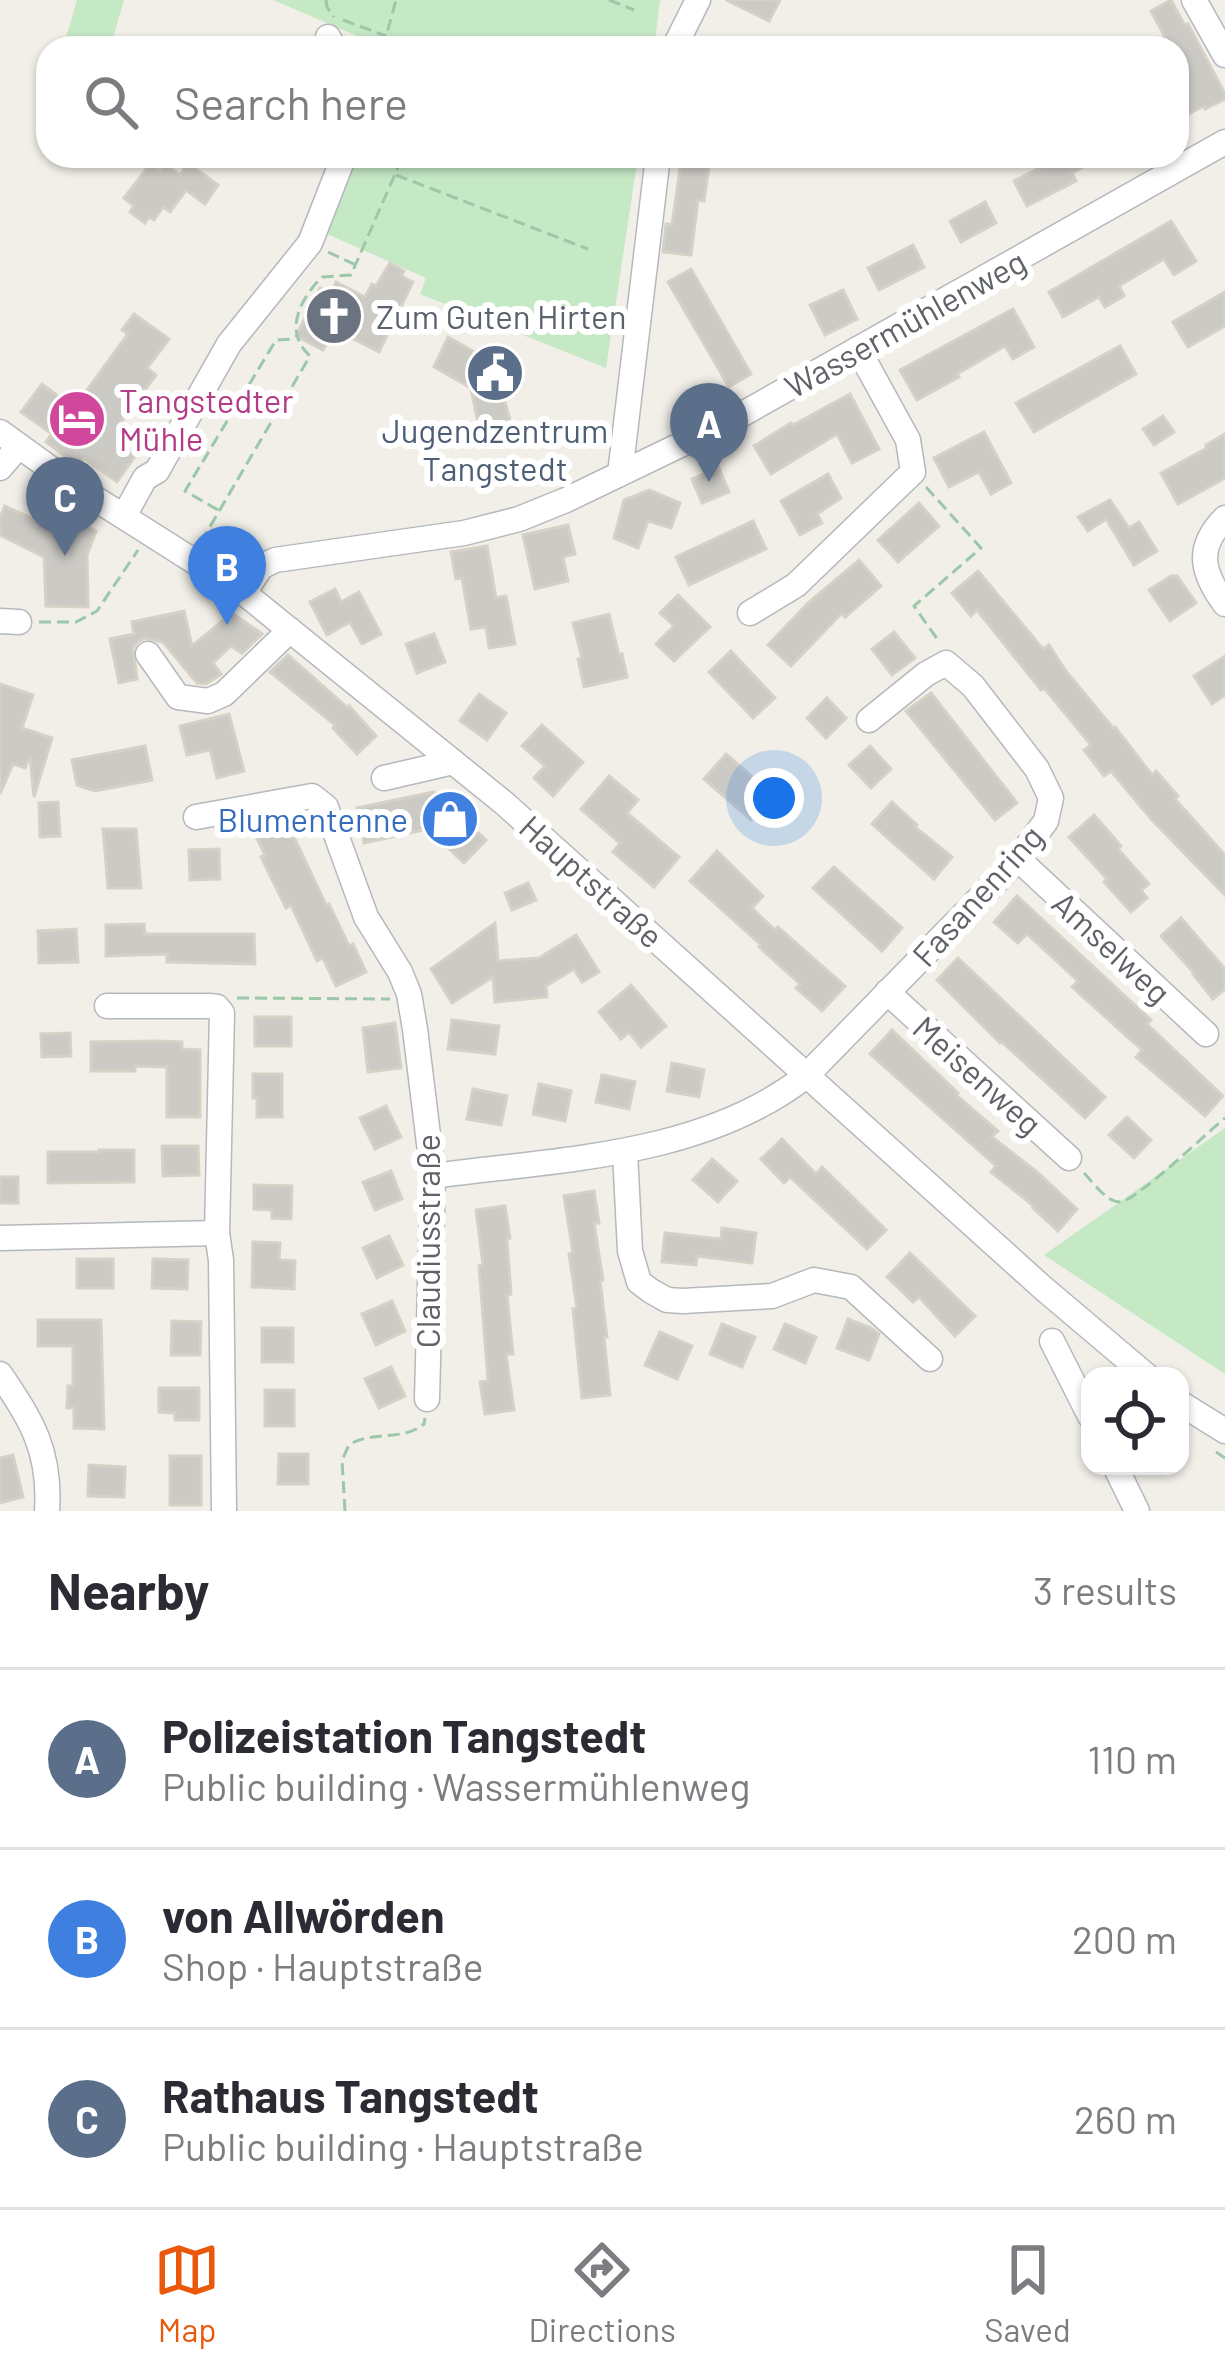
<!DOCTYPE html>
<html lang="en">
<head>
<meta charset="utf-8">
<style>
	:root { --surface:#fff; --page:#f7f7f7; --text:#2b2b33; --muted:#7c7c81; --line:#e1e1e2; --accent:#ea580c }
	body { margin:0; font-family:Barlow,sans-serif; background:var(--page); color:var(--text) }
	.controls { position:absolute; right:36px; bottom:36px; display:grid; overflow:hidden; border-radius:24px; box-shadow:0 3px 9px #0004 }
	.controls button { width:108px; height:108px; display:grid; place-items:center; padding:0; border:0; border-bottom:3px solid var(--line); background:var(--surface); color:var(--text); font:60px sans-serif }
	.you { position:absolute; left:774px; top:798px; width:42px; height:42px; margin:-30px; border:9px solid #fff; border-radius:50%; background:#1a73e8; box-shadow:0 0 0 18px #1a73e833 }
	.badge { display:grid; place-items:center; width:78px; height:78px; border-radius:50%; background:var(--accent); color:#fff; font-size:39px; font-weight:700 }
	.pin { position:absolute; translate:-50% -99px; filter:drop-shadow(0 3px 6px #0008) }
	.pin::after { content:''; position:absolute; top:63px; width:42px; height:36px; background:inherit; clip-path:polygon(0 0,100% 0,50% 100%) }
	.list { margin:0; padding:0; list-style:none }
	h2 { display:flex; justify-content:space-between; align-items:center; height:156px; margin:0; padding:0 48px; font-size:51px }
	h2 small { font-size:39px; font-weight:400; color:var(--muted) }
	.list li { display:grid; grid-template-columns:78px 1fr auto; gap:36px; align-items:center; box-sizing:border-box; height:180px; padding:0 48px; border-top:3px solid var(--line) }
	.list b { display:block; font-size:45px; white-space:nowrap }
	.list p { margin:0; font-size:39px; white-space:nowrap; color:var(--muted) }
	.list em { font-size:39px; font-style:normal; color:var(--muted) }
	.icon { flex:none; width:66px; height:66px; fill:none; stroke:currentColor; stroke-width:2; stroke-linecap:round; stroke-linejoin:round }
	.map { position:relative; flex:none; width:1225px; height:1511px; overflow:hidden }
	.search { position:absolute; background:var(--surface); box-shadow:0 3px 9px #0004; left:36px; right:36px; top:36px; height:132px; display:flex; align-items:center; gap:30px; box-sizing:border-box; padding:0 42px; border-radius:36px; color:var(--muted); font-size:45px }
	.sheet { height:696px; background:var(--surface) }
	nav { display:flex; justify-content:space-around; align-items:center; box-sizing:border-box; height:168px; border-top:3px solid var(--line); background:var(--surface); font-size:33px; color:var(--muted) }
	nav a { display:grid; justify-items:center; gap:6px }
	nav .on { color:var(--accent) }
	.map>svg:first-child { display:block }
	.green { fill:#c5e8c5 }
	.building { fill:#cccac5; stroke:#d6d1c6; stroke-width:3 }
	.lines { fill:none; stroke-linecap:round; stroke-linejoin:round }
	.minor-casing { stroke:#b5b8bc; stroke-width:27 }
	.path { stroke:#9cc7a9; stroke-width:3; stroke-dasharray:12 6; stroke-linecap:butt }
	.minor { stroke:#fff; stroke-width:24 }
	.labels { text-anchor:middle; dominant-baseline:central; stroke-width:12; stroke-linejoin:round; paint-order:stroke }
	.worship-label { font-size:33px; fill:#5b616d; stroke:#fff; text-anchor:start }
	.street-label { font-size:33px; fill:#5f6368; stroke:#fff }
	.hotel-label { font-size:33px; fill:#b23c85; stroke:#fff; text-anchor:start }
	.service-label { font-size:33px; fill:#4e5e75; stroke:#fff }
	.shop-label { font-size:33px; fill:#366cbe; stroke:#fff; text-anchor:end }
</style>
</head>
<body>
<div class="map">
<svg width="1225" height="1511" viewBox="0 0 1225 1511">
	<rect width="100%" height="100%" fill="#f1efe8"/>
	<g class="green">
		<polygon points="77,0 124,0 110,48 63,48"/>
		<polygon points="273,0 660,0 654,48 363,48 355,35"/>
		<polygon points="357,156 638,156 606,368 420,294 426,278 325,233"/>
		<polygon points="1225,1128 1225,1374 1044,1255"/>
	</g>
	<g class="building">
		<polygon points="726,0 780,0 769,21"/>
		<polygon points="1171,0 1185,26 1188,24 1225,94 1225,99 1205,109 1204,106 1177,120 1177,48 1171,48 1151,11"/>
		<polygon points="1064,156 1103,156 1072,173 1076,181 1027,206 1014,181"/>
		<polygon points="681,162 709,166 704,201 698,200 691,255 663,252 666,224 672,225"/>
		<polygon points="188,163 218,185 205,204 186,190 170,212 163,207 154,220 149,217 145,223 130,212 134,206 124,198 150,164 160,171 166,164 180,175"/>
		<polygon points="985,202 996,223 961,242 950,221"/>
		<polygon points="1171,221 1196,261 1174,275 1164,259 1119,286 1124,296 1105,307 1099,297 1063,317 1049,292"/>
		<polygon points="913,245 924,267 879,290 868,268"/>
		<polygon points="390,263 404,271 401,276 413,282 379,352 334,329 323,350 296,336 320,288 331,293 336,282 365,297 372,284 376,286"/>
		<polygon points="691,269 751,374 729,387 668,282"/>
		<polygon points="843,290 857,319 825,335 810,305"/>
		<polygon points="1225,292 1225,326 1188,347 1173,322"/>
		<polygon points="1013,309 1034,347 1013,359 1005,346 957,374 959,377 917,400 900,370"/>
		<polygon points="134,314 169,339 147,368 156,375 118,426 135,438 130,446 138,452 117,482 84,458 78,466 46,442 52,434 21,412 42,384 74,408 128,334 122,330"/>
		<polygon points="448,337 494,363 510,420 479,428 471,388 434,367"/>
		<polygon points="1120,346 1136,374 1034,432 1016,403"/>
		<polygon points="850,394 879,449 852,463 837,434 771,474 754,446 791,423 793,425"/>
		<polygon points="1163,416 1174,432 1154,445 1143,429"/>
		<polygon points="984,432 1011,483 991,494 979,472 949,487 934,458"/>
		<polygon points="1225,434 1225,478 1178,504 1161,473 1207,448 1206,445"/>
		<polygon points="719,468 729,492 702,503 692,479"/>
		<polygon points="828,474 841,498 817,514 822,523 800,535 781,501"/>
		<polygon points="649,490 680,503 671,528 648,521 638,548 614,538 624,500"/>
		<polygon points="1110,500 1129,528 1139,522 1157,551 1134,565 1106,519 1088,531 1078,517"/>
		<polygon points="919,503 939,526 898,562 878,540"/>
		<polygon points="5,506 59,531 65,516 96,531 87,555 88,607 46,606 44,557 0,535 0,517"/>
		<polygon points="753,521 766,549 689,585 676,557"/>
		<polygon points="568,525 575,554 563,557 568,581 535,589 523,535"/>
		<polygon points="487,546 496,598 506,596 515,644 489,648 486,627 471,629 462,578 456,579 451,552"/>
		<polygon points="859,560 881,586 845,617 842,613 791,666 768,645 808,603"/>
		<polygon points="978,571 1043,649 1049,645 1066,671 1113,728 1115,727 1152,775 1156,771 1178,796 1175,799 1225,855 1225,895 1151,819 1111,771 1104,776 1084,750 1091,745 1044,688 1041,690 977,610 971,616 952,593"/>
		<polygon points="1171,576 1177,576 1196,603 1170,621 1149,590"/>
		<polygon points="335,589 341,602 359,592 381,634 362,644 350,622 327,635 310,602"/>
		<polygon points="678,595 710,627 674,661 656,644 674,626 660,613"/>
		<polygon points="184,611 192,646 232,613 262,634 242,653 231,646 213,663 221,674 206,684 197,683 163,642 145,638 138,641 133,648 137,679 119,683 110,639 134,634 132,622"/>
		<polygon points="609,614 619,655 622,654 627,677 584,687 578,659 582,658 573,623"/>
		<polygon points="894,632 915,658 892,675 872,649"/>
		<polygon points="434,634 445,662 417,673 406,644"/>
		<polygon points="731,651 775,698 753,718 709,672"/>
		<polygon points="288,655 348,708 349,706 376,736 357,754 333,728 335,725 270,672"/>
		<polygon points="1225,656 1225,695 1212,704 1194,676"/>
		<polygon points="0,684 33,695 22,728 52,738 34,797 30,756 25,768 13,764 0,794"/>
		<polygon points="931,693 1017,803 995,820 906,711"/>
		<polygon points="479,694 506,713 487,740 460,721"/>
		<polygon points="827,698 846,718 826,738 807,718"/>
		<polygon points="229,714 244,771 217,778 210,750 187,755 180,726"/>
		<polygon points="542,725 583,762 553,796 534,778 545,766 522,746"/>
		<polygon points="145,746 152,780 95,791 77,785 72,760"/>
		<polygon points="870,746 891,769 871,788 849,765"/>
		<polygon points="726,754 773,795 751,820 704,779"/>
		<polygon points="609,776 638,800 627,813 679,857 654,887 613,852 620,843 581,809"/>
		<polygon points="434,792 486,840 464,863 428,829 364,843 357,808"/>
		<polygon points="58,802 60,836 40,837 39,803"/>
		<polygon points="892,802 917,825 915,827 952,857 934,879 872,824"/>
		<polygon points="1094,815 1121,846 1118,849 1149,884 1141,890 1147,898 1131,912 1104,882 1107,879 1069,837"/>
		<polygon points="285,818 326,905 329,904 349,946 353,944 366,972 336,986 323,958 317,961 291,905 286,908 261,857 265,855 250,824"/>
		<polygon points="103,829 136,829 141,888 108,888"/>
		<polygon points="219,849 220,879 190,880 189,850"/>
		<polygon points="717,851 763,896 752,908 775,930 778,927 845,986 822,1011 796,988 800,984 759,947 761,945 690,881"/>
		<polygon points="834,867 902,928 882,951 813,888"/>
		<polygon points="528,883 536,900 512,910 505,893"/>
		<polygon points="1017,896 1151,1020 1147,1024 1223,1096 1205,1116 1136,1057 1142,1050 1072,987 1078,981 1027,934 1018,943 994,922"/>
		<polygon points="1181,918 1225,969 1225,989 1213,999 1193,974 1194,973 1161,936"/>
		<polygon points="495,923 498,961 539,958 576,935 599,972 582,982 574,969 546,986 547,997 495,1002 493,977 452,1003 431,969"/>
		<polygon points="144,924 145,934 254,934 255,964 167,962 167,954 106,956 106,925"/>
		<polygon points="76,929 78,962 39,963 38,931"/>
		<polygon points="958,958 1105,1097 1085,1118 1002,1042 1000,1043 937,980"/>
		<polygon points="631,985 666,1026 641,1047 629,1032 621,1039 599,1012"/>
		<rect x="255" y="1017" width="36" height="29"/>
		<polygon points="452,1020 499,1026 495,1054 448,1049"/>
		<polygon points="395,1023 401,1068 368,1072 363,1028"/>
		<polygon points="892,1030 958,1093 956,1095 998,1131 992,1137 1037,1172 1077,1209 1058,1231 1033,1208 1035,1207 991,1172 996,1166 870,1054"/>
		<polygon points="70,1033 71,1056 42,1057 41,1034"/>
		<polygon points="156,1041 182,1042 182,1049 200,1050 200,1117 167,1117 167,1067 135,1066 135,1071 91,1071 91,1042"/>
		<polygon points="672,1063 704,1070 699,1097 667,1091"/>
		<polygon points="253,1074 282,1074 282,1117 257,1117 257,1098 253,1098"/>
		<polygon points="602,1075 635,1082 629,1109 596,1102"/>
		<polygon points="539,1084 571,1091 565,1121 533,1114"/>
		<polygon points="473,1089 507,1096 501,1125 467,1119"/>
		<polygon points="386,1106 401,1137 375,1149 360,1118"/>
		<polygon points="1127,1117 1151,1140 1134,1158 1109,1135"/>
		<polygon points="782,1139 816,1174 822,1167 886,1230 867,1249 790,1177 784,1183 761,1159"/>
		<polygon points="162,1146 198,1146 199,1175 163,1176"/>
		<polygon points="99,1150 134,1150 134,1182 48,1183 48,1152 99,1152"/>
		<polygon points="712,1159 737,1181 718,1202 693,1180"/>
		<polygon points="391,1171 402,1199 375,1210 363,1182"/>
		<rect x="0" y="1177" width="18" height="26"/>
		<polygon points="254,1185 292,1186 291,1219 272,1218 272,1210 254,1209"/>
		<polygon points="594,1191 599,1223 594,1223 603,1280 600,1281 607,1337 604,1337 610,1395 582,1398 573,1309 577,1308 569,1254 573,1253 564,1196"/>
		<polygon points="505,1206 510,1238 507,1239 511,1294 507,1295 513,1354 506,1354 514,1410 485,1414 480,1382 488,1381 479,1266 483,1265 476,1210"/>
		<polygon points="722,1228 756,1233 752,1263 697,1256 696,1265 662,1262 665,1233 721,1239"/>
		<polygon points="389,1236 403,1265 377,1278 363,1248"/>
		<polygon points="253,1242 280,1243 279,1260 295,1261 294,1289 252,1287"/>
		<polygon points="910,1253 975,1316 955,1336 919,1297 913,1302 887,1277"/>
		<rect x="77" y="1259" width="36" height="29"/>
		<polygon points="153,1259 188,1260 187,1289 152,1288"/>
		<polygon points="392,1301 405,1331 376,1345 362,1314"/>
		<polygon points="848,1319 871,1328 879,1334 869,1360 837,1348"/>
		<polygon points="38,1320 101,1320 104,1429 74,1428 74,1408 67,1408 68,1386 73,1386 73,1346 38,1346"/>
		<polygon points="172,1321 201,1322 200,1355 171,1355"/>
		<polygon points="722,1324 755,1337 742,1367 710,1354"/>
		<polygon points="785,1324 816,1337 805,1363 774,1349"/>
		<rect x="262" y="1328" width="31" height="34"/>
		<polygon points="660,1332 692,1346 677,1379 645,1365"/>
		<polygon points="391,1367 405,1396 379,1408 365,1379"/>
		<polygon points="159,1388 199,1388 199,1420 175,1420 175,1413 159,1412"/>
		<rect x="265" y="1390" width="29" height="36"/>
		<polygon points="279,1454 308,1454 308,1484 278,1484"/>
		<polygon points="13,1455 23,1497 0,1503 0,1458"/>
		<rect x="170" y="1456" width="31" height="49"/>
		<polygon points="89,1465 125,1467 124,1497 88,1496"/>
	</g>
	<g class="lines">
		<defs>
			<g id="minor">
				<polyline points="1194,0 1225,55"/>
				<polyline points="328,37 334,48"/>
				<polyline points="674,48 698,0"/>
				<polyline points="0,432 69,482 244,593 504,803 1043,1288 1147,1376"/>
				<polyline points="0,468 19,446"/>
				<polyline points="620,474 658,156"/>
				<polyline points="124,516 145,478 157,471 229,344 310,243 344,156"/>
				<path d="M1225,518C1195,548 1202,573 1225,604"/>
				<polyline points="244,593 261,567 275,560 464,533 519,519 566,500 732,420 1225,142"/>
				<polyline points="750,613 796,585 913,472 908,440 858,349"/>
				<polyline points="0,621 19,622"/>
				<polyline points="148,654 178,697 208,701 224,694 290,630"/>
				<polyline points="384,778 453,762"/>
				<polyline points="196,817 312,796 326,807 366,917 400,972 409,994 415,1029 433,1176 427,1399"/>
				<polyline points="1018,859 1206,1034"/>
				<polyline points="887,992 1069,1158"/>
				<polyline points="107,1006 209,1006 217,1007 222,1013 217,1233 221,1260 224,1511"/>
				<polyline points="625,1152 630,1251 639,1282 651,1291 667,1300 683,1301 772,1296 814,1280 851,1287 930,1359"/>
				<path d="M433,1176C558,1159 702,1157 806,1076L1018,859L1046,821L1051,798L1037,769L973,686L946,663L926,674L869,720"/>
				<polyline points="0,1238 217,1233"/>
				<polyline points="1052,1341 1090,1416"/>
				<path d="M0,1374C32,1421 51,1452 47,1511"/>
				<polyline points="1180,1403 1225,1431"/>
				<polyline points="1115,1466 1137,1511"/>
			</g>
		</defs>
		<use href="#minor" class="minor-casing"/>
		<g class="path">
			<polyline points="326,0 327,7 334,17"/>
			<polyline points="609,0 634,10"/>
			<polyline points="343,20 386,36"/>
			<polyline points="383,48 396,0"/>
			<polyline points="615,156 617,157"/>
			<polyline points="396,175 588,249"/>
			<polyline points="328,252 356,265"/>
			<polyline points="926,487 981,548 914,606 938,640"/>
			<polyline points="218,510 185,491 276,340 293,339"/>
			<path d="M201,542L310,356C283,332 300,299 322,277L351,275L403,156"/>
			<polyline points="39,622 76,622 97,611 138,550"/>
			<polyline points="237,998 390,999"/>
			<path d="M1084,1173C1093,1182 1106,1202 1120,1202C1135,1202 1209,1131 1225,1118"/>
			<polyline points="1216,1452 1225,1458"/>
			<path d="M345,1511L342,1460L349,1445C372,1430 402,1442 424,1424L425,1418"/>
		</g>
		<use href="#minor" class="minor"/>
	</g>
	<defs>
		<symbol id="church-disc" viewBox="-11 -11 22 22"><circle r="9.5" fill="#6b7280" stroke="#fff"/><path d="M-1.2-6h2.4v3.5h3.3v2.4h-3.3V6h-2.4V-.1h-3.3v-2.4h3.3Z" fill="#fff"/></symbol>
		<symbol id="civic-disc" viewBox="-11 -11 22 22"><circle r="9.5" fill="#5c6f8a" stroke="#fff"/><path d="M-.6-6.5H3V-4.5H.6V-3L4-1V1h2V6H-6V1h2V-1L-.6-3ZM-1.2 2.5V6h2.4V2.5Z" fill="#fff"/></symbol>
		<symbol id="hotel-disc" viewBox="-11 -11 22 22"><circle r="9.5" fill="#d1479c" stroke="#fff"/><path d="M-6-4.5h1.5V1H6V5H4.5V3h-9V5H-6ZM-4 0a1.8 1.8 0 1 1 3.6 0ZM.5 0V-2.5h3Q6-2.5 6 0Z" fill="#fff"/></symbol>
		<symbol id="shop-disc" viewBox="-11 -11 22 22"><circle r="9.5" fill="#3f7fe0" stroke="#fff"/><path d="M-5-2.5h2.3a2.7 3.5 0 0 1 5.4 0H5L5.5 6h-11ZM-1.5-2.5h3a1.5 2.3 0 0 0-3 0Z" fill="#fff"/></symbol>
	</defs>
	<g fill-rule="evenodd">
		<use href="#church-disc" x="301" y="283" width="66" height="66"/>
		<use href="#civic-disc" x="462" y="340" width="66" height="66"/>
		<use href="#hotel-disc" x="44" y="386" width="66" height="66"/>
		<use href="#shop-disc" x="417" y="786" width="66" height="66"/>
	</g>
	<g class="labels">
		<g class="worship-label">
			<text x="376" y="316">Zum Guten Hirten</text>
		</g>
		<g class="street-label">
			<text transform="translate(905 323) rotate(-29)">Wassermühlenweg</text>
			<text transform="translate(592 881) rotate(42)">Hauptstraße</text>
			<text transform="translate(977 895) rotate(-48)">Fasanenring</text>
			<text transform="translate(1112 947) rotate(43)">Amselweg</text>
			<text transform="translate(978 1075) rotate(42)">Meisenweg</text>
			<text transform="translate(427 1241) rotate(-90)">Claudiusstraße</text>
		</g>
		<g class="hotel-label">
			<text x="119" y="400">Tangstedter<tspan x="119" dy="38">Mühle</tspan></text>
		</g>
		<g class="service-label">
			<text x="495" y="430">Jugendzentrum<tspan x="495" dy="38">Tangstedt</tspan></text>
		</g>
		<g class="shop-label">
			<text x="408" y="819">Blumentenne</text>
		</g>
	</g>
</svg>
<div class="controls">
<button><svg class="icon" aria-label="locate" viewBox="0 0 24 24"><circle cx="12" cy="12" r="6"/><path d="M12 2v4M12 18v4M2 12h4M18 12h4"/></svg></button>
</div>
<div class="you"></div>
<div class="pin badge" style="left:709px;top:482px;background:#5c6f8a">A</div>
<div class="pin badge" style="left:227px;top:625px;background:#3f7fe0">B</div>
<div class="pin badge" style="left:65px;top:556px;background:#5c6f8a">C</div>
<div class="search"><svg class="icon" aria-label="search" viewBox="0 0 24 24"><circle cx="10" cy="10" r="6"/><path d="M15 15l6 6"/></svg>Search here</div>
</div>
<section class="sheet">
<h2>Nearby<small>3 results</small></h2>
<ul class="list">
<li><span class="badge" style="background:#5c6f8a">A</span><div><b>Polizeistation Tangstedt</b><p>Public building · Wassermühlenweg</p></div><em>110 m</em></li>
<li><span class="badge" style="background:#3f7fe0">B</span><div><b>von Allwörden</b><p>Shop · Hauptstraße</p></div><em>200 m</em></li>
<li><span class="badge" style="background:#5c6f8a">C</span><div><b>Rathaus Tangstedt</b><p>Public building · Hauptstraße</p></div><em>260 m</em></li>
</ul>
</section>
<nav>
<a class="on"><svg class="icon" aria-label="map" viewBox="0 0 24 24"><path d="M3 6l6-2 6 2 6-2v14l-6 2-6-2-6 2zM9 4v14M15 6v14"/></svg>Map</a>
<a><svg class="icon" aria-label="directions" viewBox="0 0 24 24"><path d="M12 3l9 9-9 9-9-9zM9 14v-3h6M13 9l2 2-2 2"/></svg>Directions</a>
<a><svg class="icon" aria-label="saved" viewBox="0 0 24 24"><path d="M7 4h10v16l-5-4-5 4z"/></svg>Saved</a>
</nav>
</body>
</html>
